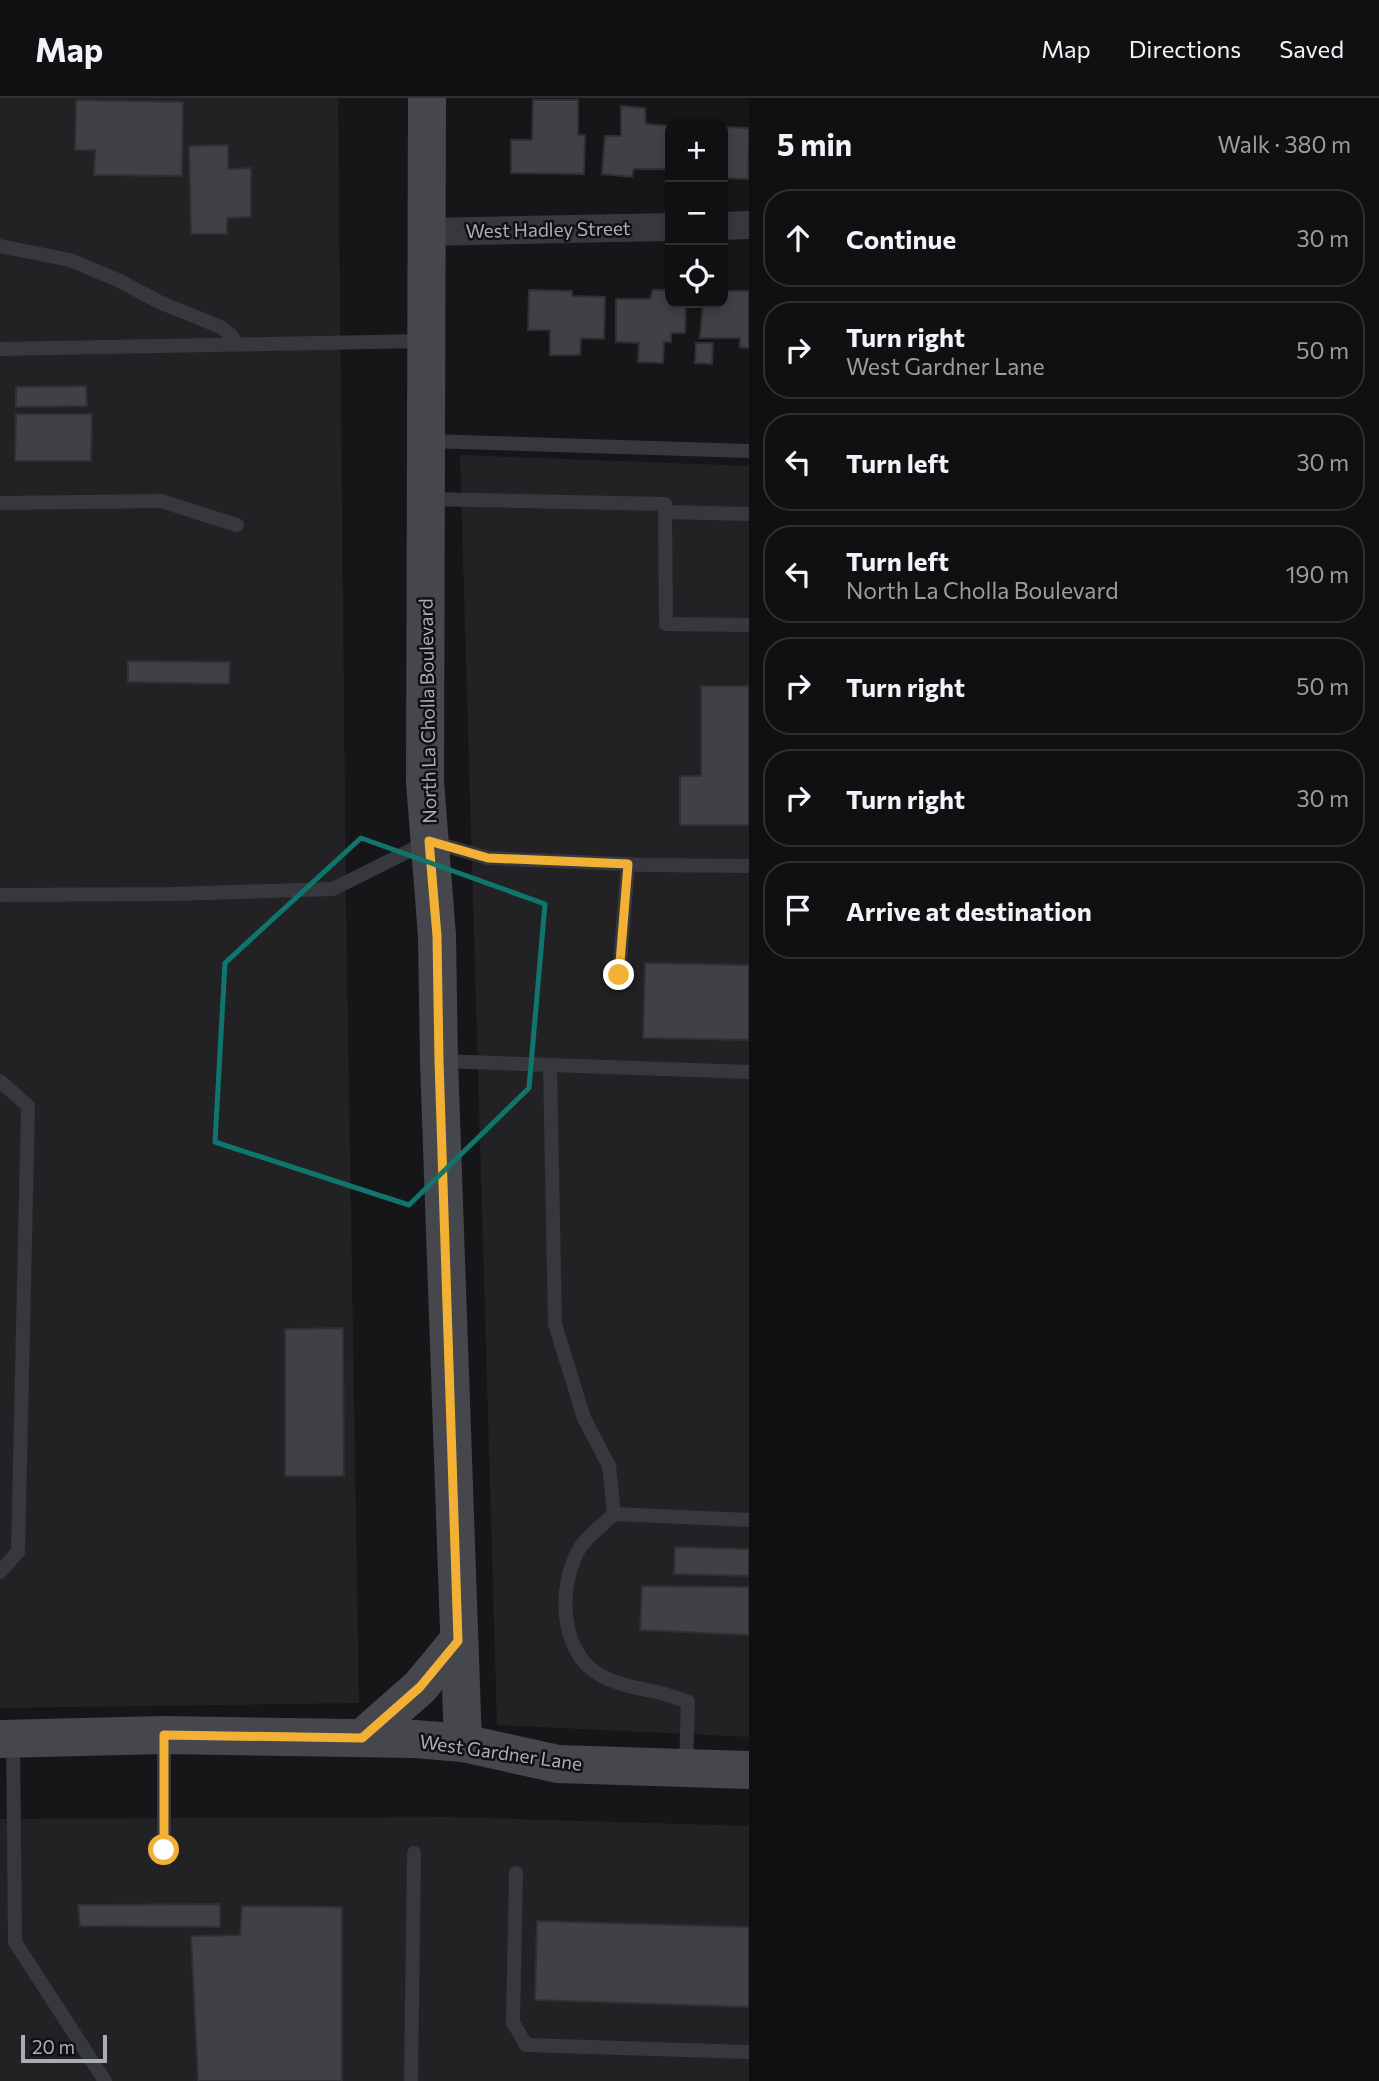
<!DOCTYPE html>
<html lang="en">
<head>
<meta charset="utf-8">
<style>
	:root { --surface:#101012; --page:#19191b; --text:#f1f3f6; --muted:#9c9d9f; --line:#303032 }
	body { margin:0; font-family:Commissioner,sans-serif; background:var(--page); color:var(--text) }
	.controls { position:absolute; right:21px; top:21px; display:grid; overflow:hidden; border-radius:14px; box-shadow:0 4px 10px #0003 }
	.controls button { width:63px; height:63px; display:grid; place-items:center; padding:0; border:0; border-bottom:2px solid var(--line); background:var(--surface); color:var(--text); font:35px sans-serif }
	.scale { position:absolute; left:21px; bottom:18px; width:86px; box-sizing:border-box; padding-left:7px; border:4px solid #a8adb8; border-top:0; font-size:19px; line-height:24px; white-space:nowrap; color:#a8adb8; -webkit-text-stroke:5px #111113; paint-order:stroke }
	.stop { position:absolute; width:21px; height:21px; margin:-16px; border:5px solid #f2b134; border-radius:50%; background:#fff }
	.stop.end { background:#f2b134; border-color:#fff; box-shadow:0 2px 7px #0008 }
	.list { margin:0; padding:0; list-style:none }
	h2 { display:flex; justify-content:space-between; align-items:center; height:91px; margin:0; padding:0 28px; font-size:30px }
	h2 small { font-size:23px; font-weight:400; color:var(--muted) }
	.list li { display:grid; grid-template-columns:46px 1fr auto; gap:21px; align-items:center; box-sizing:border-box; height:98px; margin:0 14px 14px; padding:0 14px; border:2px solid var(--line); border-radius:28px }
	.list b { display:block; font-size:26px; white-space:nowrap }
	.list p { margin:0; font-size:23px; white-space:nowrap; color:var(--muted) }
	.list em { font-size:23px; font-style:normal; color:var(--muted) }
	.icon { flex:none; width:38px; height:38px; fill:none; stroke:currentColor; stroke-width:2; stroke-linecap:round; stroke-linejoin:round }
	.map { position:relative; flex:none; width:749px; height:1983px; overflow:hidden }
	header { display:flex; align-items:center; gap:42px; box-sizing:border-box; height:98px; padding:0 35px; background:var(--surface); border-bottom:2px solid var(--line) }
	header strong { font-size:33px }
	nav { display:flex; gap:38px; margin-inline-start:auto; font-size:24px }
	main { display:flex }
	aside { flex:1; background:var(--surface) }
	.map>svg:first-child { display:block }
	.built { fill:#222225 }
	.building { fill:#404145; stroke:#303034; stroke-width:2 }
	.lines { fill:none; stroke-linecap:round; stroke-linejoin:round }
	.lane { stroke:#37383d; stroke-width:14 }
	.street { stroke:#37383d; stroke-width:28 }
	.secondary { stroke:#45474d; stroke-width:38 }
	.route { stroke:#f2b134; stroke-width:9 }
	.marked { fill:none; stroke:#0f766e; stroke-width:5; stroke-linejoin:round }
	.labels { text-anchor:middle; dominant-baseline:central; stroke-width:5; stroke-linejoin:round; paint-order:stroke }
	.street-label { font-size:19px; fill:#a8adb8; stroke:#111113 }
</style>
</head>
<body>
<header>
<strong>Map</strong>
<nav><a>Map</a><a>Directions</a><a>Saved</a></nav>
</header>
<main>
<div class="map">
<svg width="749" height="1983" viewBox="0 0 749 1983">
	<rect width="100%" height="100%" fill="#161618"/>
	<g class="built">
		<polygon points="0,0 338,0 346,809 359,1605 0,1610"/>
		<polygon points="460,357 749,368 749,1639 497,1627"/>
		<polygon points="449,1719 749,1728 749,1983 0,1983 0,1721"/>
	</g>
	<g class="building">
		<polygon points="76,2 183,4 182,78 94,77 95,52 75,52"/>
		<polygon points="533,2 578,2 578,37 585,37 584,76 511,75 511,42 532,42"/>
		<polygon points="621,8 645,10 646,26 670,28 670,71 634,71 632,79 602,76 605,38 621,38"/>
		<polygon points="723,29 749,30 748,81 723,80"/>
		<polygon points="228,47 228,71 251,70 251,119 227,120 227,136 191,136 189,48"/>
		<polygon points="529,192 572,193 572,198 605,199 604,241 581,240 580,257 550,257 550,232 528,232"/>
		<polygon points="653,192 670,192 670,205 686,205 685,235 671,235 671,244 664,244 663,265 638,264 639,245 616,244 616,201 650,201"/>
		<polygon points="723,193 749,193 749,250 740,249 740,240 700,240 703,205 723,205"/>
		<polygon points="696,245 713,245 712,266 695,265"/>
		<polygon points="86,288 87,308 16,309 16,289"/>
		<polygon points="16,316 92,316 91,363 15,363"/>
		<polygon points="128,563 230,564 229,586 128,584"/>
		<polygon points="701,588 749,588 749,727 680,727 680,678 701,678"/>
		<polygon points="645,865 749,867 749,942 643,940"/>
		<polygon points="343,1230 344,1378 285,1378 285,1231"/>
		<polygon points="675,1449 749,1451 749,1478 674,1476"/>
		<polygon points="642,1488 749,1489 749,1537 640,1532"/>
		<polygon points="220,1806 220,1829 80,1828 78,1807"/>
		<polygon points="242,1808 342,1809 342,1983 198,1983 191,1838 240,1837"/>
		<polygon points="537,1823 749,1829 749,1909 535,1902"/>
	</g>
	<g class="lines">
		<g class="lane">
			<polyline points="0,148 70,162 120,183 159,204 221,229 230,236 236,245"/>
			<path d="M0,251C141,248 283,246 424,243"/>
			<polyline points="426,343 749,353"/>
			<polyline points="428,401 665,406 666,526 749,527"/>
			<polyline points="0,405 161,403 237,427"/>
			<polyline points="665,414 749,416"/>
			<polyline points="0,797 171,796 333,791 429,743 488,760 646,767 749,768"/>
			<polyline points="619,877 628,766"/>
			<polyline points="441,963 749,974"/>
			<path d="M550,967L555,1226L584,1320L609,1368L614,1416C603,1427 587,1438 579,1451C558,1488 559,1554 600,1577C618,1587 637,1590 657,1594C668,1597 678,1600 688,1604L686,1669"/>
			<polyline points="0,983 28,1008 18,1454 0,1474"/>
			<polyline points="614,1416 749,1422"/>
			<polyline points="164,1638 164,1752"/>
			<polyline points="13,1642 15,1844 105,1983"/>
			<polyline points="516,1775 513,1924 526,1947 749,1954"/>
			<polyline points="411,1983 414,1755"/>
		</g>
		<g class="street">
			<polyline points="723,128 749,127"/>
			<polyline points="426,134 670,129"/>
		</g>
		<g class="secondary">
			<polyline points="427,0 425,684 437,838 439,963 463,1645"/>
			<polyline points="362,1640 420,1589 458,1543"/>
			<polyline points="0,1641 164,1637 415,1641 463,1645 558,1666 749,1672"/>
		</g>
	</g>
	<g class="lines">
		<polyline class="route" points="164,1752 164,1637 362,1640 420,1589 458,1543 439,963 437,838 429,743 488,760 628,766 619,877"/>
	</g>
	<path class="marked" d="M361,740L545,806L529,990L409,1107L215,1044L225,865Z"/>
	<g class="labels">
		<g class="street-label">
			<text transform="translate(548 131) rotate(-1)">West Hadley Street</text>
			<text transform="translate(427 613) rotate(-91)">North La Cholla Boulevard</text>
			<text transform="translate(501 1654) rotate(8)">West Gardner Lane</text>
		</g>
	</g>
</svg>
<div class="controls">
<button>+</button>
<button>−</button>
<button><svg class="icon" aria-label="locate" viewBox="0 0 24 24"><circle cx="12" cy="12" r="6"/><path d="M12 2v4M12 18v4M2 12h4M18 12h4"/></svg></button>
</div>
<div class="scale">20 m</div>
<div class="stop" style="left:164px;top:1752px"></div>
<div class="stop end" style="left:619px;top:877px"></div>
</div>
<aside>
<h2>5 min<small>Walk · 380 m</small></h2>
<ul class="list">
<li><svg class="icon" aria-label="ahead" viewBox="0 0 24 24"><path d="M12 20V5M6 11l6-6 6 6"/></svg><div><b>Continue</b></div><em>30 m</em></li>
<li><svg class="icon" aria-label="right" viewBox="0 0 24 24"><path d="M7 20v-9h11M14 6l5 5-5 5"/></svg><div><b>Turn right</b><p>West Gardner Lane</p></div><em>50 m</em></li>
<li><svg class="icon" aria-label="left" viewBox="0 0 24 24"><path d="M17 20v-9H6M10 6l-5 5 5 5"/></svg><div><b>Turn left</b></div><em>30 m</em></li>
<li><svg class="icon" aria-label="left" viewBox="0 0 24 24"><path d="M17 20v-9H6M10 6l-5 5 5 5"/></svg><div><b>Turn left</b><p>North La Cholla Boulevard</p></div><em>190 m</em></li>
<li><svg class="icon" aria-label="right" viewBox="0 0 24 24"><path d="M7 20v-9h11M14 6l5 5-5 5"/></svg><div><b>Turn right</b></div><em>50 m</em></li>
<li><svg class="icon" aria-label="right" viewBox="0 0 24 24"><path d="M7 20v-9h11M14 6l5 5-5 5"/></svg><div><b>Turn right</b></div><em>30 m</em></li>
<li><svg class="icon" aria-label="arrive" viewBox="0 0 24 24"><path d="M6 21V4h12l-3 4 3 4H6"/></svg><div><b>Arrive at destination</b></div></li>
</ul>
</aside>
</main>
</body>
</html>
